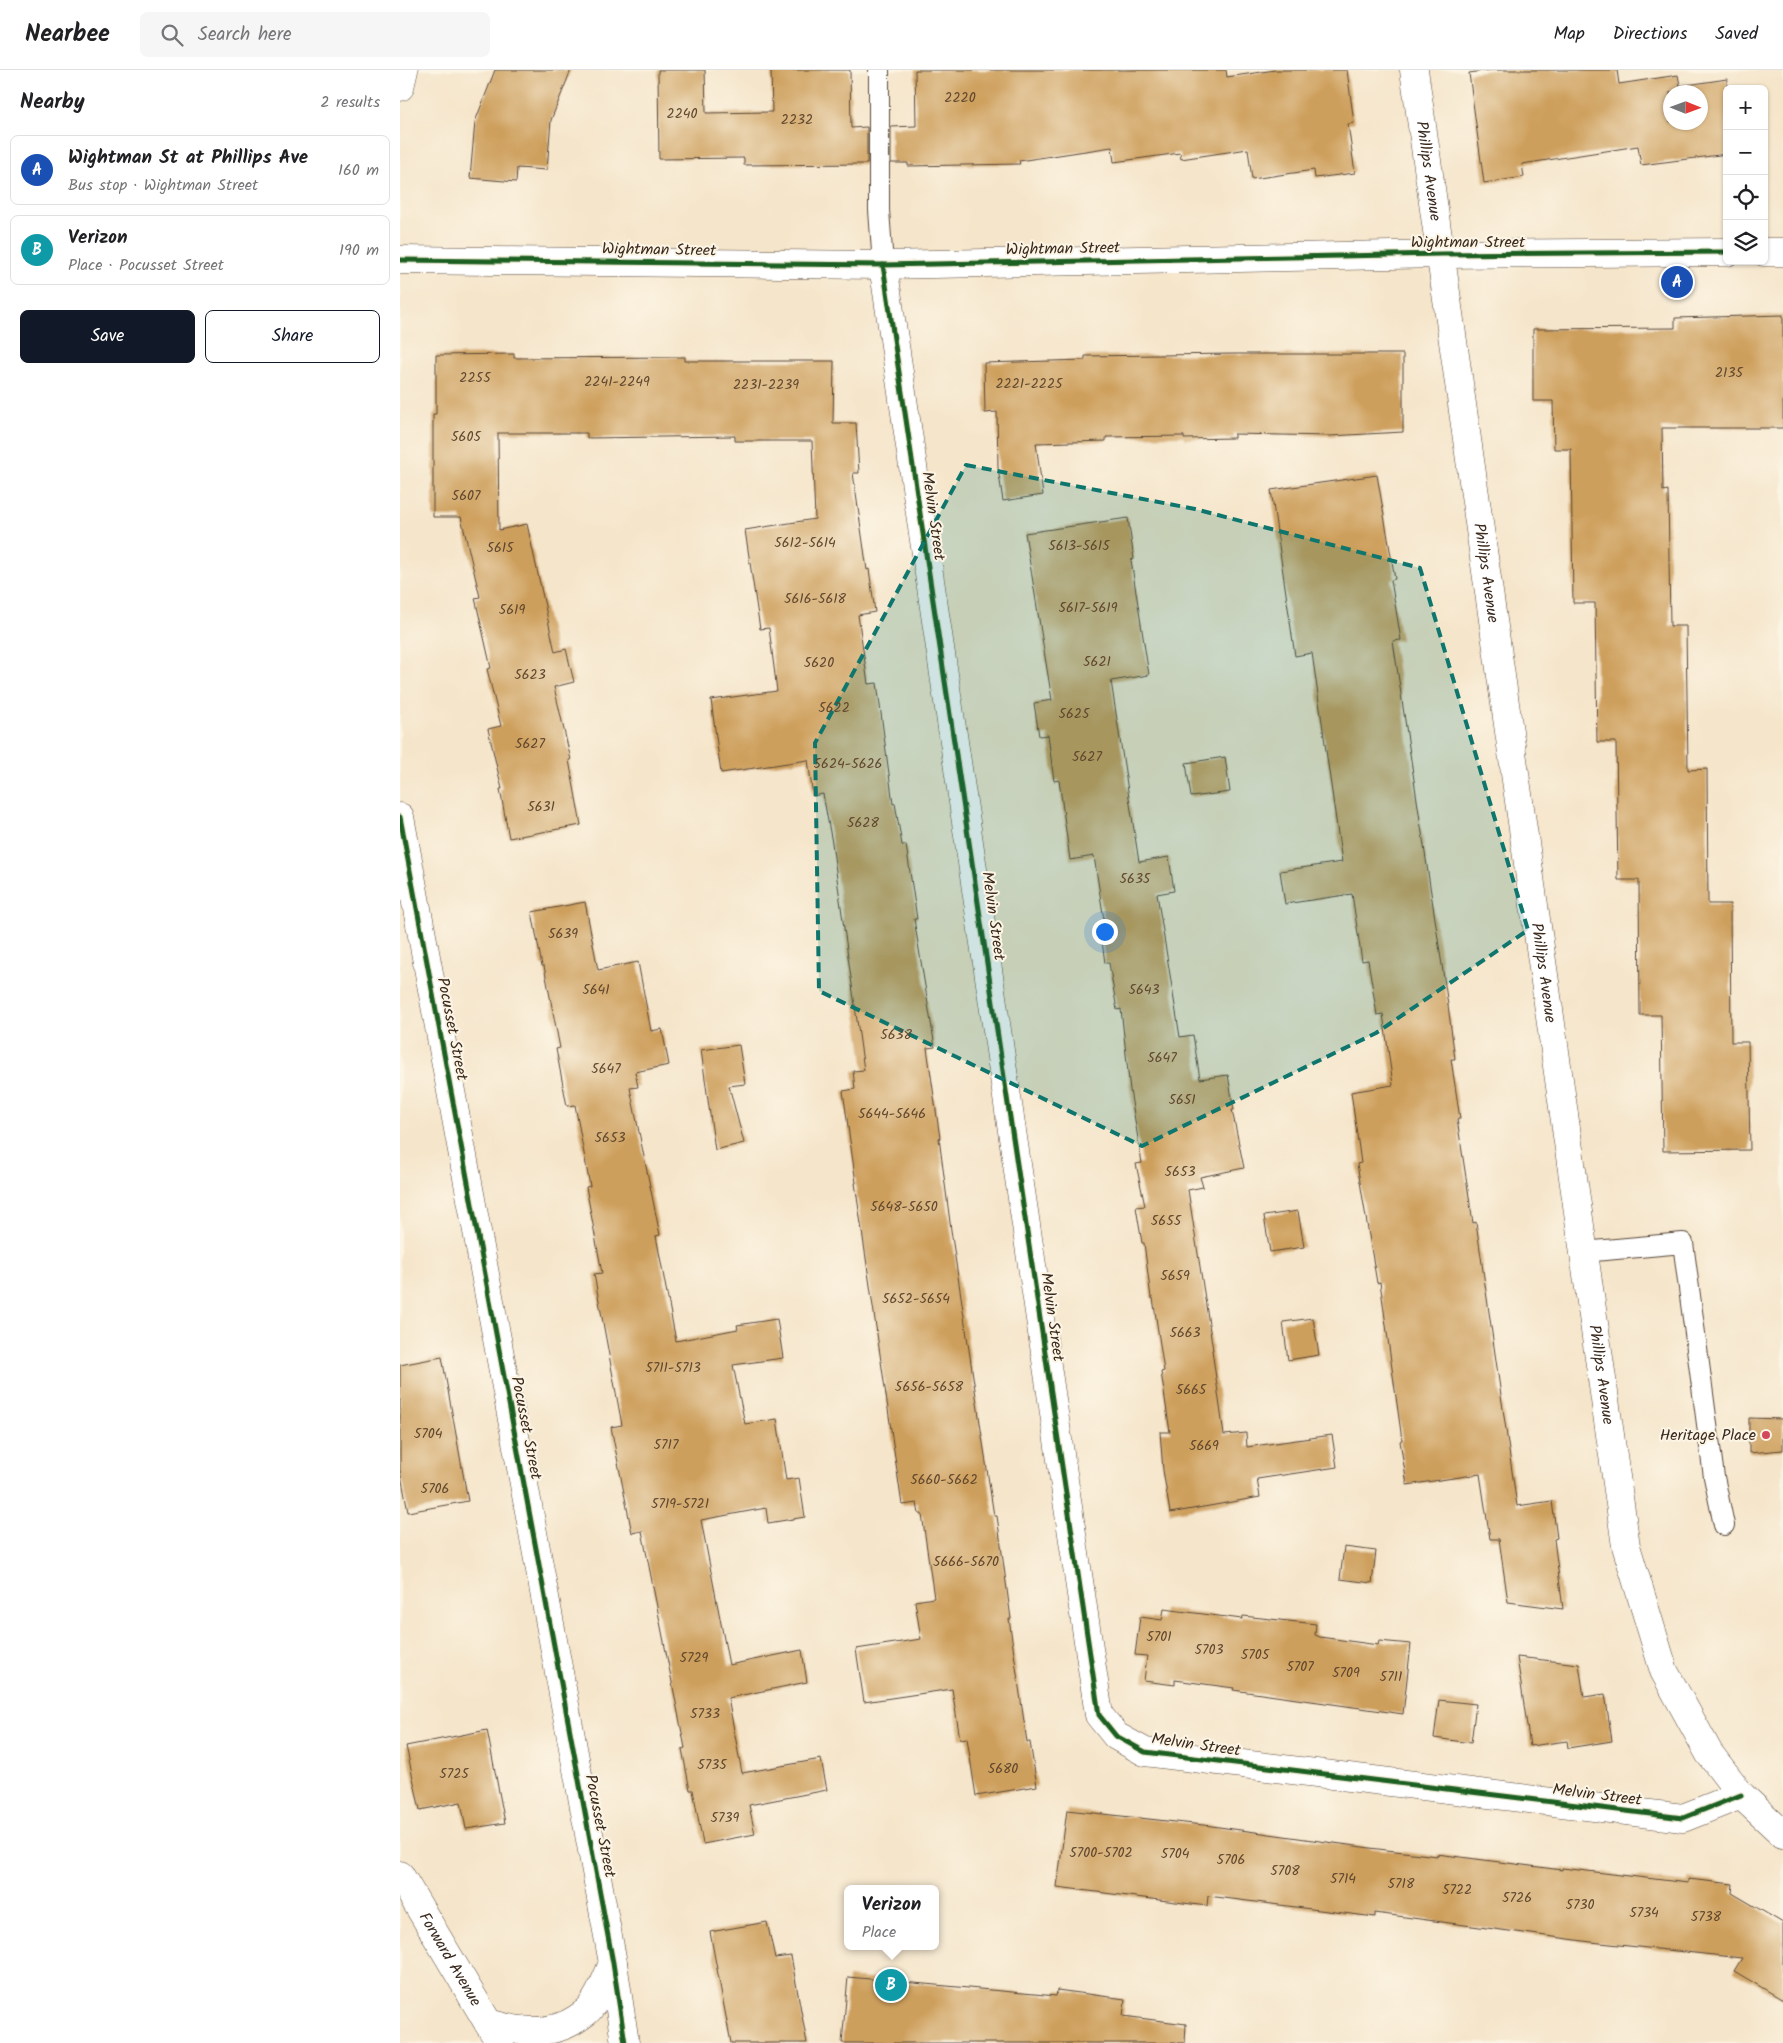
<!DOCTYPE html>
<html lang="en">
<head>
<meta charset="utf-8">
<style>
	:root { --surface:#fff; --page:#f6f6f6; --text:#202124; --muted:#757577; --line:#e0e0e0; --accent:#111827 }
	body { margin:0; font-family:Kalam,sans-serif; background:var(--page); color:var(--text) }
	.controls { position:absolute; right:15px; top:15px; display:grid; overflow:hidden; border-radius:8px; box-shadow:0 1px 4px #0004 }
	.controls button { width:45px; height:45px; display:grid; place-items:center; padding:0; border:0; border-bottom:1px solid var(--line); background:var(--surface); color:var(--text); font:25px sans-serif }
	.compass { position:absolute; left:1263px; top:15px; width:45px; height:45px; border-radius:50%; background:var(--surface); box-shadow:0 1px 4px #0004; rotate:91deg }
	.you { position:absolute; left:704px; top:861px; width:18px; height:18px; margin:-12px; border:4px solid #fff; border-radius:50%; background:#1a73e8; box-shadow:0 0 0 8px #1a73e833 }
	.badge { display:grid; place-items:center; width:32px; height:32px; border-radius:50%; background:var(--accent); color:#fff; font-size:16px; font-weight:700 }
	.pin { position:absolute; translate:-50% -50%; border:2px solid #fff; box-shadow:0 1px 5px #0006 }
	.popup { position:absolute; left:444px; top:1815px; width:95px; height:65px; box-sizing:border-box; display:grid; place-content:center; border-radius:8px; background:var(--surface); filter:drop-shadow(0 1px 4px #0005); font-size:16px; white-space:nowrap; color:var(--muted) }
	.popup b { font-size:19px; color:var(--text) }
	.popup::after { content:''; position:absolute; left:50%; top:100%; margin-left:-10px; border:10px solid transparent; border-top-color:var(--surface) }
	.list { margin:0; padding:0; list-style:none }
	h2 { display:flex; justify-content:space-between; align-items:center; height:65px; margin:0; padding:0 20px; font-size:21px }
	h2 small { font-size:16px; font-weight:400; color:var(--muted) }
	.list li { display:grid; grid-template-columns:32px 1fr auto; gap:15px; align-items:center; box-sizing:border-box; height:70px; margin:0 10px 10px; padding:0 10px; border:1px solid var(--line); border-radius:8px }
	.list b { display:block; font-size:19px; white-space:nowrap }
	.list p { margin:0; font-size:16px; white-space:nowrap; color:var(--muted) }
	.list em { font-size:16px; font-style:normal; color:var(--muted) }
	.actions { display:flex; gap:10px; padding:15px 20px }
	.actions a { flex:1; padding:11px 0; border:1px solid var(--accent); border-radius:8px; text-align:center; font-size:18px; color:var(--accent) }
	.actions .main { background:var(--accent); color:#fff }
	.icon { flex:none; width:28px; height:28px; fill:none; stroke:currentColor; stroke-width:2; stroke-linecap:round; stroke-linejoin:round }
	.map { position:relative; flex:none; width:1383px; height:1973px; overflow:hidden }
	header { display:flex; align-items:center; gap:30px; box-sizing:border-box; height:70px; padding:0 25px; background:var(--surface); border-bottom:1px solid var(--line) }
	header strong { font-size:24px }
	nav { display:flex; gap:28px; margin-inline-start:auto; font-size:18px }
	.search { width:350px; height:45px; background:var(--page); display:flex; align-items:center; gap:12px; box-sizing:border-box; padding:0 18px; border-radius:8px; color:var(--muted); font-size:19px }
	main { display:flex }
	aside { flex:1; background:var(--surface) }
	.map>svg:first-child { display:block }
	.building { fill:#cd9f5c; fill-rule:evenodd }
	.lines { fill:none; stroke-linecap:round; stroke-linejoin:round }
	.service-casing { stroke:#574638; stroke-width:22 }
	.minor-casing { stroke:#574638; stroke-width:29 }
	.primary-casing { stroke:#574638; stroke-width:29 }
	.service { stroke:#fff; stroke-width:20 }
	.minor { stroke:#fff; stroke-width:28 }
	.primary { stroke:#fff; stroke-width:28 }
	.cycleway-casing { stroke:#fcf5e5; stroke-width:8 }
	.cycleway { stroke:#1b5e20; stroke-width:5 }
	.marked { fill:#0f766e; fill-opacity:0.2; stroke:#0f766e; stroke-width:4; stroke-dasharray:10 6; stroke-linejoin:round }
	.poi-dot { fill:#d1495b; stroke:#fcf5e5; stroke-width:2 }
	.labels { text-anchor:middle; dominant-baseline:central; stroke-width:4; stroke-linejoin:round; paint-order:stroke }
	.number-label { font-size:14px; fill:#60472e }
	.street-label { font-size:16px; fill:#3b2a1e; stroke:#fcf5e5 }
	.poi-label { font-size:16px; fill:#3b2a1e; stroke:#fcf5e5; text-anchor:end }
</style>
</head>
<body>
<header>
<strong>Nearbee</strong>
<div class="search"><svg class="icon" aria-label="search" viewBox="0 0 24 24"><circle cx="10" cy="10" r="6"/><path d="M15 15l6 6"/></svg>Search here</div>
<nav><a>Map</a><a>Directions</a><a>Saved</a></nav>
</header>
<main>
<aside>
<h2>Nearby<small>2 results</small></h2>
<ul class="list">
<li><span class="badge" style="background:#1a4fb4">A</span><div><b>Wightman St at Phillips Ave</b><p>Bus stop · Wightman Street</p></div><em>160 m</em></li>
<li><span class="badge" style="background:#0f9aa8">B</span><div><b>Verizon</b><p>Place · Pocusset Street</p></div><em>190 m</em></li>
</ul>
<div class="actions"><a class="main">Save</a><a>Share</a></div>
</aside>
<div class="map">
<svg width="1383" height="1973" viewBox="0 0 1383 1973">
	<rect width="100%" height="100%" fill="#fcf5e5"/>
	<filter id="ink" filterUnits="userSpaceOnUse"><feTurbulence type="fractalNoise" baseFrequency=".02" numOctaves="2"/><feDisplacementMap in="SourceGraphic" scale="10" xChannelSelector="R" yChannelSelector="G"/><feConvolveMatrix kernelMatrix="1 2 1 2 8 2 1 2 1" color-interpolation-filters="sRGB"/></filter>
	<filter id="wash" filterUnits="userSpaceOnUse"><feTurbulence type="fractalNoise" baseFrequency=".0096" numOctaves="4" result="noise"/><feDisplacementMap in="SourceGraphic" scale="20" xChannelSelector="R" yChannelSelector="G"/><feGaussianBlur stdDeviation="1.12" result="paint"/><feColorMatrix in="noise" values="0 0 0 0 0 0 0 0 0 0 0 0 0 0 0 0 0 1.4 0 .05"/><feComposite in="paint" operator="in"/></filter>
	<g filter="url(#wash)">
		<rect width="100%" height="100%" fill="#f5e5ca"/>
		<g id="blocks">
			<g class="building">
				<polygon points="95,0 171,0 151,50 147,100 117,98 116,112 70,108 75,52"/>
				<polygon points="258,0 305,0 306,43 372,42 371,0 450,0 451,58 467,57 467,94 344,95 344,88 259,89"/>
				<polygon points="515,0 826,0 827,7 875,0 947,0 954,53 948,54 955,103 915,108 914,100 852,109 848,79 781,89 780,83 714,92 712,77 619,91 620,94 508,96 508,93 491,93 491,57 516,56"/>
				<path d="M1091,0H1217L1219,14L1278,5L1280,16L1327,9V84L1241,95L1238,76L1122,94L1124,107L1084,113L1069,3ZM1270,22H1300V52H1270Z"/>
				<polygon points="1383,245 1383,358 1262,358 1263,421 1268,420 1270,556 1286,556 1288,700 1307,699 1308,834 1330,834 1331,972 1348,972 1350,1080 1263,1081 1261,945 1240,945 1239,810 1218,810 1216,672 1197,672 1195,533 1173,533 1171,379 1154,379 1153,331 1133,331 1133,259 1275,258 1275,248"/>
				<polygon points="114,284 114,288 285,287 285,291 434,291 433,353 456,353 459,403 453,403 467,500 469,499 475,542 458,545 468,614 477,613 493,734 495,733 502,775 506,775 517,849 514,849 535,977 527,978 540,1068 539,1068 551,1160 594,1446 597,1446 611,1549 609,1549 627,1672 630,1672 637,1716 576,1726 567,1668 560,1669 552,1619 464,1632 456,1579 521,1569 515,1531 534,1528 522,1444 519,1444 517,1433 502,1435 455,1113 456,1113 443,1021 455,1019 453,1001 464,1000 432,773 423,724 413,726 408,690 321,703 311,630 377,621 369,558 360,559 345,460 415,449 412,371 335,371 335,366 187,368 187,363 98,363 99,460 127,454 155,582 166,579 174,612 154,617 171,690 169,690 181,755 109,768 100,719 102,719 88,659 101,656 87,599 91,598 75,528 80,527 61,447 33,447 33,344 36,344 36,285"/>
				<polygon points="833,284 1003,284 1003,362 930,366 834,364 834,368 784,369 784,366 706,367 706,371 636,373 643,425 603,431 598,398 597,342 585,343 584,293 685,290 685,286"/>
				<polygon points="977,405 995,509 991,510 1001,570 993,571 1048,935 1055,989 1051,989 1060,1049 1057,1049 1073,1153 1076,1152 1117,1436 1152,1431 1157,1468 1154,1469 1163,1539 1108,1532 1099,1469 1090,1469 1080,1404 1007,1415 1000,1371 1002,1370 980,1212 977,1213 957,1094 961,1093 951,1022 993,1015 983,944 977,945 968,890 962,891 952,824 885,834 880,801 942,792 912,583 895,586 871,420"/>
				<polygon points="728,448 734,489 731,490 749,605 711,611 739,792 769,787 774,821 757,824 780,967 793,965 800,1009 828,1005 834,1040 832,1040 844,1098 800,1107 803,1117 788,1120 813,1280 812,1280 824,1365 846,1363 847,1377 932,1365 937,1397 857,1409 860,1427 770,1443 763,1400 760,1362 770,1362 761,1302 764,1301 753,1228 751,1228 744,1173 742,1173 736,1137 745,1136 736,1094 742,1093 730,1020 721,939 717,940 709,893 705,893 701,864 706,863 694,786 670,790 659,710 654,711 648,665 639,666 634,633 652,630 625,463"/>
				<polygon points="825,687 830,722 791,727 786,693"/>
				<polygon points="185,832 198,900 238,892 251,961 262,959 269,995 235,1002 238,1017 230,1018 260,1165 256,1166 276,1271 338,1259 337,1255 377,1249 383,1288 333,1295 345,1354 377,1349 386,1410 399,1408 405,1447 368,1453 366,1438 301,1450 329,1595 402,1580 407,1612 328,1628 342,1703 421,1689 427,1720 349,1735 355,1764 303,1774 293,1720 290,1720 282,1679 285,1678 242,1461 232,1463 211,1357 222,1355 194,1204 202,1203 186,1117 190,1116 175,1035 167,1036 156,979 160,978 144,896 142,896 132,842"/>
				<polygon points="339,975 345,1014 329,1016 344,1073 315,1080 301,980"/>
				<polygon points="898,1141 904,1177 870,1182 864,1146"/>
				<polygon points="913,1248 919,1285 888,1290 883,1252"/>
				<polygon points="42,1287 68,1431 8,1442 0,1400 0,1295"/>
				<polygon points="1349,1348 1383,1349 1383,1380 1349,1383"/>
				<polygon points="944,1477 976,1481 972,1513 940,1509"/>
				<polygon points="764,1539 842,1549 843,1546 916,1554 915,1565 920,1567 978,1575 979,1571 1011,1574 1003,1644 833,1620 834,1618 775,1610 775,1615 744,1611 747,1586 735,1585 740,1547 762,1550"/>
				<polygon points="1117,1587 1179,1594 1184,1627 1205,1624 1212,1671 1168,1678 1167,1671 1130,1676"/>
				<polygon points="1039,1630 1076,1634 1071,1673 1034,1668"/>
				<polygon points="87,1660 105,1753 66,1759 61,1732 20,1740 6,1676"/>
				<polygon points="667,1740 812,1756 970,1778 1037,1786 1037,1784 1162,1800 1162,1798 1288,1813 1288,1809 1333,1814 1332,1823 1383,1853 1383,1930 1334,1901 1342,1888 1191,1872 975,1843 975,1847 808,1826 807,1836 657,1817"/>
				<polygon points="367,1852 375,1888 391,1886 407,1973 331,1973 310,1862"/>
				<polygon points="448,1907 656,1926 657,1920 725,1929 723,1946 786,1954 785,1973 442,1973"/>
			</g>
		</g>
	</g>
	<g filter="url(#ink)">
		<use href="#blocks" fill-opacity="0" stroke="#574638" stroke-width="1"/>
		<g class="lines">
			<defs>
				<g id="service">
					<polyline points="479,0 479,140 483,195"/>
					<polyline points="1183,1182 1283,1173 1314,1407 1324,1455"/>
				</g>
				<g id="minor">
					<path id="s1" d="M1014,0L1226,1476L1264,1601L1309,1683L1341,1725L1383,1764"/>
					<polyline points="0,17 4,0"/>
					<polyline points="1364,182 1383,182"/>
					<polyline points="0,190 483,195 1042,184 1327,182"/>
					<polyline points="483,195 699,1645 716,1666 745,1682 1283,1748 1341,1725"/>
					<polyline points="0,747 213,1893 225,1973"/>
				</g>
				<g id="primary">
					<path id="s2" d="M0,1805L100,1973"/>
					<path d="M88,1953C118,1962 150,1967 178,1948C182,1945 187,1942 190,1938C201,1925 206,1909 213,1893"/>
				</g>
			</defs>
			<use href="#service" class="service-casing"/>
			<use href="#minor" class="minor-casing"/>
			<use href="#primary" class="primary-casing"/>
			<use href="#service" class="service"/>
			<use href="#minor" class="minor"/>
			<use href="#primary" class="primary"/>
			<defs>
				<g id="cycleway">
					<polyline points="0,190 483,195 1042,184 1327,182"/>
					<polyline points="483,195 699,1645 716,1666 745,1682 1283,1748 1341,1725"/>
					<polyline points="0,747 213,1893 225,1973"/>
				</g>
			</defs>
			<use href="#cycleway" class="cycleway-casing"/>
			<use href="#cycleway" class="cycleway"/>
		</g>
	</g>
	<path class="marked" d="M566,395L795,439L1020,498L1128,860L976,963L742,1076L419,921L415,673Z"/>
	<circle class="poi-dot" cx="1366" cy="1365" r="5"/>
	<g class="labels">
		<g class="number-label">
			<text x="560" y="28">2220</text>
			<text x="282" y="44">2240</text>
			<text x="397" y="50">2232</text>
			<text x="1329" y="303">2135</text>
			<text x="75" y="308">2255</text>
			<text x="217" y="312">2241-2249</text>
			<text x="629" y="314">2221-2225</text>
			<text x="366" y="315">2231-2239</text>
			<text x="66" y="367">5605</text>
			<text x="66" y="426">5607</text>
			<text x="405" y="473">5612-5614</text>
			<text x="679" y="476">5613-5615</text>
			<text x="100" y="478">5615</text>
			<text x="415" y="529">5616-5618</text>
			<text x="688" y="538">5617-5619</text>
			<text x="112" y="540">5619</text>
			<text x="697" y="592">5621</text>
			<text x="419" y="593">5620</text>
			<text x="130" y="605">5623</text>
			<text x="434" y="638">5622</text>
			<text x="674" y="644">5625</text>
			<text x="130" y="674">5627</text>
			<text x="687" y="687">5627</text>
			<text x="448" y="694">5624-5626</text>
			<text x="141" y="737">5631</text>
			<text x="463" y="753">5628</text>
			<text x="735" y="809">5635</text>
			<text x="163" y="864">5639</text>
			<text x="196" y="920">5641</text>
			<text x="744" y="920">5643</text>
			<text x="496" y="965">5638</text>
			<text x="762" y="988">5647</text>
			<text x="206" y="999">5647</text>
			<text x="782" y="1030">5651</text>
			<text x="492" y="1044">5644-5646</text>
			<text x="210" y="1068">5653</text>
			<text x="780" y="1102">5653</text>
			<text x="504" y="1137">5648-5650</text>
			<text x="766" y="1151">5655</text>
			<text x="775" y="1206">5659</text>
			<text x="516" y="1229">5652-5654</text>
			<text x="785" y="1263">5663</text>
			<text x="273" y="1298">5711-5713</text>
			<text x="529" y="1317">5656-5658</text>
			<text x="791" y="1320">5665</text>
			<text x="28" y="1364">5704</text>
			<text x="266" y="1375">5717</text>
			<text x="804" y="1376">5669</text>
			<text x="544" y="1410">5660-5662</text>
			<text x="35" y="1419">5706</text>
			<text x="280" y="1434">5719-5721</text>
			<text x="566" y="1492">5666-5670</text>
			<text x="759" y="1567">5701</text>
			<text x="809" y="1580">5703</text>
			<text x="855" y="1585">5705</text>
			<text x="294" y="1588">5729</text>
			<text x="900" y="1597">5707</text>
			<text x="946" y="1603">5709</text>
			<text x="991" y="1607">5711</text>
			<text x="305" y="1644">5733</text>
			<text x="312" y="1695">5735</text>
			<text x="603" y="1699">5680</text>
			<text x="54" y="1704">5725</text>
			<text x="325" y="1748">5739</text>
			<text x="701" y="1783">5700-5702</text>
			<text x="775" y="1784">5704</text>
			<text x="831" y="1790">5706</text>
			<text x="885" y="1801">5708</text>
			<text x="943" y="1809">5714</text>
			<text x="1001" y="1814">5718</text>
			<text x="1057" y="1820">5722</text>
			<text x="1117" y="1828">5726</text>
			<text x="1180" y="1835">5730</text>
			<text x="1244" y="1843">5734</text>
			<text x="1306" y="1847">5738</text>
		</g>
		<g class="street-label">
			<text stroke="none"><textPath href="#s1" startOffset="102">Phillips Avenue</textPath></text>
			<text x="1068" y="172">Wightman Street</text>
			<text transform="translate(663 179) rotate(-1)">Wightman Street</text>
			<text transform="translate(259 180) rotate(1)">Wightman Street</text>
			<text transform="translate(533 446) rotate(82)">Melvin Street</text>
			<text stroke="none"><textPath href="#s1" startOffset="508">Phillips Avenue</textPath></text>
			<text transform="translate(593 846) rotate(82)">Melvin Street</text>
			<text stroke="none"><textPath href="#s1" startOffset="912">Phillips Avenue</textPath></text>
			<text transform="translate(52 959) rotate(79)">Pocusset Street</text>
			<text transform="translate(652 1247) rotate(82)">Melvin Street</text>
			<text stroke="none"><textPath href="#s1" startOffset="1318">Phillips Avenue</textPath></text>
			<text transform="translate(126 1358) rotate(79)">Pocusset Street</text>
			<text transform="translate(796 1675) rotate(8)">Melvin Street</text>
			<text transform="translate(1197 1725) rotate(7)">Melvin Street</text>
			<text transform="translate(200 1756) rotate(79)">Pocusset Street</text>
			<text stroke="none"><textPath href="#s2" startOffset="98">Forward Avenue</textPath></text>
		</g>
		<g class="poi-label">
			<text x="1356" y="1365">Heritage Place</text>
		</g>
	</g>
</svg>
<div class="controls">
<button>+</button>
<button>−</button>
<button><svg class="icon" aria-label="locate" viewBox="0 0 24 24"><circle cx="12" cy="12" r="6"/><path d="M12 2v4M12 18v4M2 12h4M18 12h4"/></svg></button>
<button><svg class="icon" aria-label="layers" viewBox="0 0 24 24"><path d="M12 4l9 5-9 5-9-5zM3 14l9 5 9-5"/></svg></button>
</div>
<svg class="compass" viewBox="-18 -18 36 36"><path d="M0-13l5 13h-10z" fill="#e53935"/><path d="M0 13l5-13h-10z" fill="#757577"/></svg>
<div class="you"></div>
<div class="pin badge" style="left:1277px;top:212px;background:#1a4fb4">A</div>
<div class="pin badge" style="left:491px;top:1915px;background:#0f9aa8">B</div>
<div class="popup"><b>Verizon</b>Place</div>
</div>
</main>
</body>
</html>
